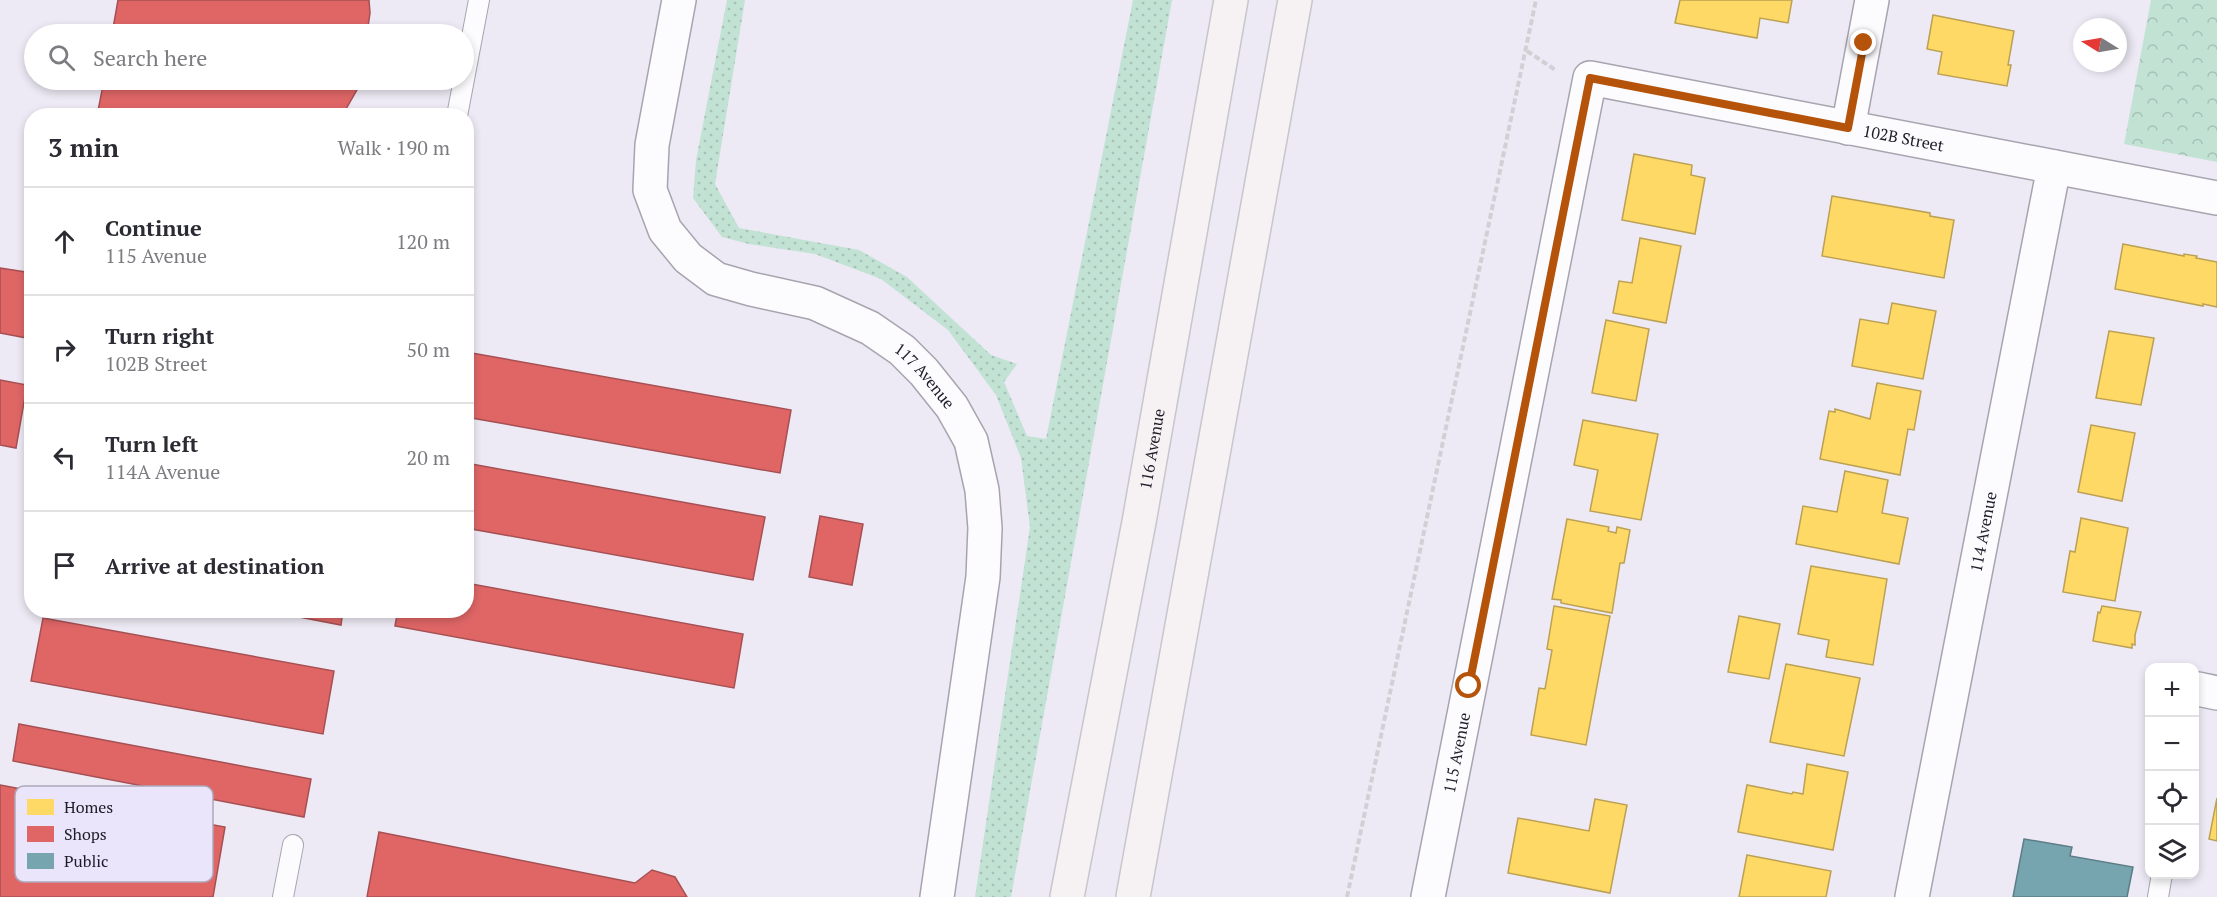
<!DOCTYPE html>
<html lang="en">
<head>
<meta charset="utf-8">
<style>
	:root { --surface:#fff; --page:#f7f7f7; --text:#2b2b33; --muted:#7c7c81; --line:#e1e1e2 }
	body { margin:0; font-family:"PT Serif",serif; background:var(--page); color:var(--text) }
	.controls { position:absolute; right:18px; bottom:18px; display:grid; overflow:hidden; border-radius:12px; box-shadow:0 3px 9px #0003 }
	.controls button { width:54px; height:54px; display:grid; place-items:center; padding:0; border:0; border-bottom:2px solid var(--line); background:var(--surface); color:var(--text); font:30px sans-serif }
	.compass { position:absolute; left:2073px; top:18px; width:54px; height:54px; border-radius:50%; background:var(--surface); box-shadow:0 3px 9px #0003; rotate:281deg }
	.stop { position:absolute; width:18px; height:18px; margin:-14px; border:4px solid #b45309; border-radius:50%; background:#fff }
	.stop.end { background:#b45309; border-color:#fff; box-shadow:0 2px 6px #0008 }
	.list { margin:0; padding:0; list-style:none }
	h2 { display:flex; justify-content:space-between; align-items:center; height:78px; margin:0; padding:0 24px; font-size:26px }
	h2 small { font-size:20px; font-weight:400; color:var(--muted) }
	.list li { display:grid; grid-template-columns:39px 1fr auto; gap:18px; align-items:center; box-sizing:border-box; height:108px; padding:0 24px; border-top:2px solid var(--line) }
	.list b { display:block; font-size:22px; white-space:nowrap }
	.list p { margin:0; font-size:20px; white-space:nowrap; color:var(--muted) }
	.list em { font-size:20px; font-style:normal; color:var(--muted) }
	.icon { flex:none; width:33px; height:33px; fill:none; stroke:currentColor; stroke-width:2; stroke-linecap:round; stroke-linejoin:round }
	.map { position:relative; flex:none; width:2217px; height:897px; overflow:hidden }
	.search { position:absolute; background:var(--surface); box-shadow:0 3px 9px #0003; left:24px; top:24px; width:450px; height:66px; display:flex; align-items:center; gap:15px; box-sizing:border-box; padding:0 21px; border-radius:33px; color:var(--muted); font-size:22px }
	.panel { position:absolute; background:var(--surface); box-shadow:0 3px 9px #0003; left:24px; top:108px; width:450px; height:510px; border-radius:24px }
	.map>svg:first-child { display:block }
	.grass { fill:url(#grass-dots) }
	.forest { fill:url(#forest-crowns) }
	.homes { fill:#ffd966; stroke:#bca053; stroke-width:1.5 }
	.shops { fill:#e06666; stroke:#a65053; stroke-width:1.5 }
	.public { fill:#76a5af; stroke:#5c7c86; stroke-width:1.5 }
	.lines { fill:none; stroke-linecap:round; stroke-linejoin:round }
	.lane-casing { stroke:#a7a4af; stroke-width:22 }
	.street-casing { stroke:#a7a4af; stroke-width:36 }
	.primary-casing { stroke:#c7c6cc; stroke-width:36 }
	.path { stroke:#d2d0d5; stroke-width:4; stroke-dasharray:6 3; stroke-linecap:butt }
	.lane { stroke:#fcfcfe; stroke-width:20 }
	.street { stroke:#fcfcfe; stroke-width:33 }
	.primary { stroke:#f6f1f2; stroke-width:33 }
	.route { stroke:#b45309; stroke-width:8 }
	.labels { text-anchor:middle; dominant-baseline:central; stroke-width:6; stroke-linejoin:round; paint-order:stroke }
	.street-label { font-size:16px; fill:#1f1b28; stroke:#eae5fa }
	.key { fill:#eae5fa; stroke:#ada8bb; stroke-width:1.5 }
	.key-label { font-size:16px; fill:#1f1b28 }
</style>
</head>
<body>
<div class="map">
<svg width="2217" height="897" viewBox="0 0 2217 897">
	<defs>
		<pattern id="grass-dots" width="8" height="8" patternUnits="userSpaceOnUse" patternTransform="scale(1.5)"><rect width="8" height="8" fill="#c2e2d4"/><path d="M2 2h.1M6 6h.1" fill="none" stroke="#a6c1b6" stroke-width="1.8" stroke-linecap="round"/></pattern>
		<pattern id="forest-crowns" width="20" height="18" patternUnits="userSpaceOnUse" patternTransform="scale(1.5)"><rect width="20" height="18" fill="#c2e2d4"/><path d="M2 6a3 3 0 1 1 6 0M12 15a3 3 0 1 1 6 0" fill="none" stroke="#a6c1b6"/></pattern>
	</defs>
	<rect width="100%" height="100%" fill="#edeaf5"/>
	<polygon class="grass" points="727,0 745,0 715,184 739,228 859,250 907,277 991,355 1017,364 1004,382 1027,436 1046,439 1133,0 1172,0 1011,897 975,897 1030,527 1021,458 996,395 948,330 881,279 815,254 749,244 722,237 693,198 696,160"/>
	<polygon class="forest" points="2151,0 2217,0 2217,162 2124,144"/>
	<g class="homes">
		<polygon points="1680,0 1792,0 1788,23 1760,18 1757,38 1675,23"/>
		<polygon points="1933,15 2014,31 2008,65 2011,65 2007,86 1938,74 1942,52 1927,49"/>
		<polygon points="1634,154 1692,165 1691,175 1705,178 1695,234 1622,220"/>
		<polygon points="1832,196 1930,213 1930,216 1954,220 1944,278 1822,256"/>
		<polygon points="1640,238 1681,246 1666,323 1613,313 1619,281 1632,283"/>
		<polygon points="2123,244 2184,256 2184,254 2197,256 2196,258 2217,262 2217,307 2203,304 2203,306 2115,289"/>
		<polygon points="1892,303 1936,311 1923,379 1852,366 1860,319 1888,324"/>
		<polygon points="1606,320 1649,329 1636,401 1592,393"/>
		<polygon points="2109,331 2154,338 2141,405 2096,398"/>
		<polygon points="1877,383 1921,391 1914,430 1908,429 1900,475 1820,459 1829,411 1835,412 1835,409 1870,419"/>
		<polygon points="1583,420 1658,434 1641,520 1590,511 1598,470 1574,465"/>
		<polygon points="2091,425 2135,433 2122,501 2078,492"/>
		<polygon points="1845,471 1888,480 1882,513 1908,518 1899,564 1796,544 1803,506 1837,512"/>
		<polygon points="2081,518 2128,528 2115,601 2063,592 2070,551 2075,552"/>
		<polygon points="1567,519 1609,527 1608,531 1616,533 1617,527 1630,530 1624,563 1620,563 1612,613 1561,603 1561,600 1552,599"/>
		<polygon points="1811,566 1887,579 1873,665 1826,657 1829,640 1798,634"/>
		<polygon points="1554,606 1610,616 1586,745 1531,735 1539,688 1545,689 1552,650 1547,649"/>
		<polygon points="2102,606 2141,612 2135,635 2135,645 2132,644 2132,648 2093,641 2098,612 2100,613"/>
		<polygon points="1739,616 1780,624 1769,679 1728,672"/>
		<polygon points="1786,664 1860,678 1844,756 1770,742"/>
		<polygon points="1807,764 1848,772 1833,850 1738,832 1747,785 1792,794 1793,792 1803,794"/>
		<polygon points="2217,798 2217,841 2209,839"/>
		<polygon points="1595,799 1627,805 1610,893 1508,873 1518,818 1589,831"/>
		<polygon points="1747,855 1831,871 1826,897 1739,897"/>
	</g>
	<g class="shops">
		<polygon points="118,0 369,0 370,13 367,34 112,34"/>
		<polygon points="104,80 359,80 358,88 342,116 97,116"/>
		<polygon points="0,268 32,273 32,339 0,333"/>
		<polygon points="466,352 791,410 780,473 466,417"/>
		<polygon points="0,380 27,385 16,448 0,445"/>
		<polygon points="466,463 765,517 753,580 466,528"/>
		<polygon points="820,516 863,524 852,585 809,577"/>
		<polygon points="466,583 743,634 734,688 395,626 398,610 466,610"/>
		<polygon points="263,610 343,610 341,625"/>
		<polygon points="43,618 334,671 323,734 31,681"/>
		<polygon points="19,724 311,779 304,817 13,761"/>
		<polygon points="0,785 225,827 213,897 0,897"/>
		<polygon points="379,832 635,883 652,870 675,877 687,897 367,897"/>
	</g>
	<polygon class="public" points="2024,839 2072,847 2070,856 2133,867 2127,897 2013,897"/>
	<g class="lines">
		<defs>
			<g id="lane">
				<polyline points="457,116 479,0"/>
				<polyline points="283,897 293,845"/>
				<polyline points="2158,897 2162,874"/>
			</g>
			<g id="street">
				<path id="s1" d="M679,0L652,145L650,190L665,230L688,258L716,279L751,289L815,303L870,328L902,350L924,372L952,407L971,441L982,490L985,528L983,577L937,897"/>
				<polyline points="1848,128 1872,0"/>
				<polyline points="2198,689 2217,693"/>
				<path id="s2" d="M1428,897L1590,78L2217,198"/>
				<path id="s3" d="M1912,897L2054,167"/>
			</g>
			<g id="primary">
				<path id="s4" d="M1067,897L1139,522L1231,0"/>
				<polyline points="1133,897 1295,0"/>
			</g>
		</defs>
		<use href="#lane" class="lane-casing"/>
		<use href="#street" class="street-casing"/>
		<use href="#primary" class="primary-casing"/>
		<g class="path">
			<polyline points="1527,51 1557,71"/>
			<polyline points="1347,897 1536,0"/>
		</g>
		<use href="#lane" class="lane"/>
		<use href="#street" class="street"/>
		<use href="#primary" class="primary"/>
	</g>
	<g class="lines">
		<polyline class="route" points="1469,686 1590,78 1848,128 1864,43"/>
	</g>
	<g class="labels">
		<g class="street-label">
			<text stroke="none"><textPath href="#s2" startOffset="1154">102B Street</textPath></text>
			<text stroke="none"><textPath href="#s1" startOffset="542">117 Avenue</textPath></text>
			<text stroke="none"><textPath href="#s4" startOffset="456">116 Avenue</textPath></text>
			<text stroke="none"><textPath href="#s3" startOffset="372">114 Avenue</textPath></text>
			<text stroke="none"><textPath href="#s2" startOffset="147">115 Avenue</textPath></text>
		</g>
	</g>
	<rect x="15" y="786" width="198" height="96" rx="9" class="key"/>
	<rect x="27" y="799" width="27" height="16" fill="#ffd966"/>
	<rect x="27" y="826" width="27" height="16" fill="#e06666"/>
	<rect x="27" y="853" width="27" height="16" fill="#76a5af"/>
	<g class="key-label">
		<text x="64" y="813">Homes</text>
		<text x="64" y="840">Shops</text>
		<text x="64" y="867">Public</text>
	</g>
</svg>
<div class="controls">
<button>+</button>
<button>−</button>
<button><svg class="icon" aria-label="locate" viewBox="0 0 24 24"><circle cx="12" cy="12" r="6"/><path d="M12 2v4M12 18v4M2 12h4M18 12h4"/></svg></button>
<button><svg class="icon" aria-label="layers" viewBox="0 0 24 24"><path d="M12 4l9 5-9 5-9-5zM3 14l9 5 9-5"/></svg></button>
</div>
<svg class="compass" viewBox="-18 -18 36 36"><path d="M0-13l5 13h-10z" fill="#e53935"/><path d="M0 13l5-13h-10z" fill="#7c7c81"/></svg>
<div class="stop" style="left:1469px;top:686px"></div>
<div class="stop end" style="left:1864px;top:43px"></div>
<div class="search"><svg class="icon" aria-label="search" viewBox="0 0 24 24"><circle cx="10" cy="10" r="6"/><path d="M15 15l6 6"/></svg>Search here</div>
<section class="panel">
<h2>3 min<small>Walk · 190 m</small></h2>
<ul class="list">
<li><svg class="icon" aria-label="ahead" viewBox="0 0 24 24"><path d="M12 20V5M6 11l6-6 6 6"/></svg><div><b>Continue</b><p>115 Avenue</p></div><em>120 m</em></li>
<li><svg class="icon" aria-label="right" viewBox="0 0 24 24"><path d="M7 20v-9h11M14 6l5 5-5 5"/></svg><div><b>Turn right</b><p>102B Street</p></div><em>50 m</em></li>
<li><svg class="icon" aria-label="left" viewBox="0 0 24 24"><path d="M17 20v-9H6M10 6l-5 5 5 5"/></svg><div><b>Turn left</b><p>114A Avenue</p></div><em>20 m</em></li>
<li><svg class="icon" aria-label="arrive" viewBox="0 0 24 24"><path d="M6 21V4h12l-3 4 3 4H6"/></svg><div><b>Arrive at destination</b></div></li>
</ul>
</section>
</div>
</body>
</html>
